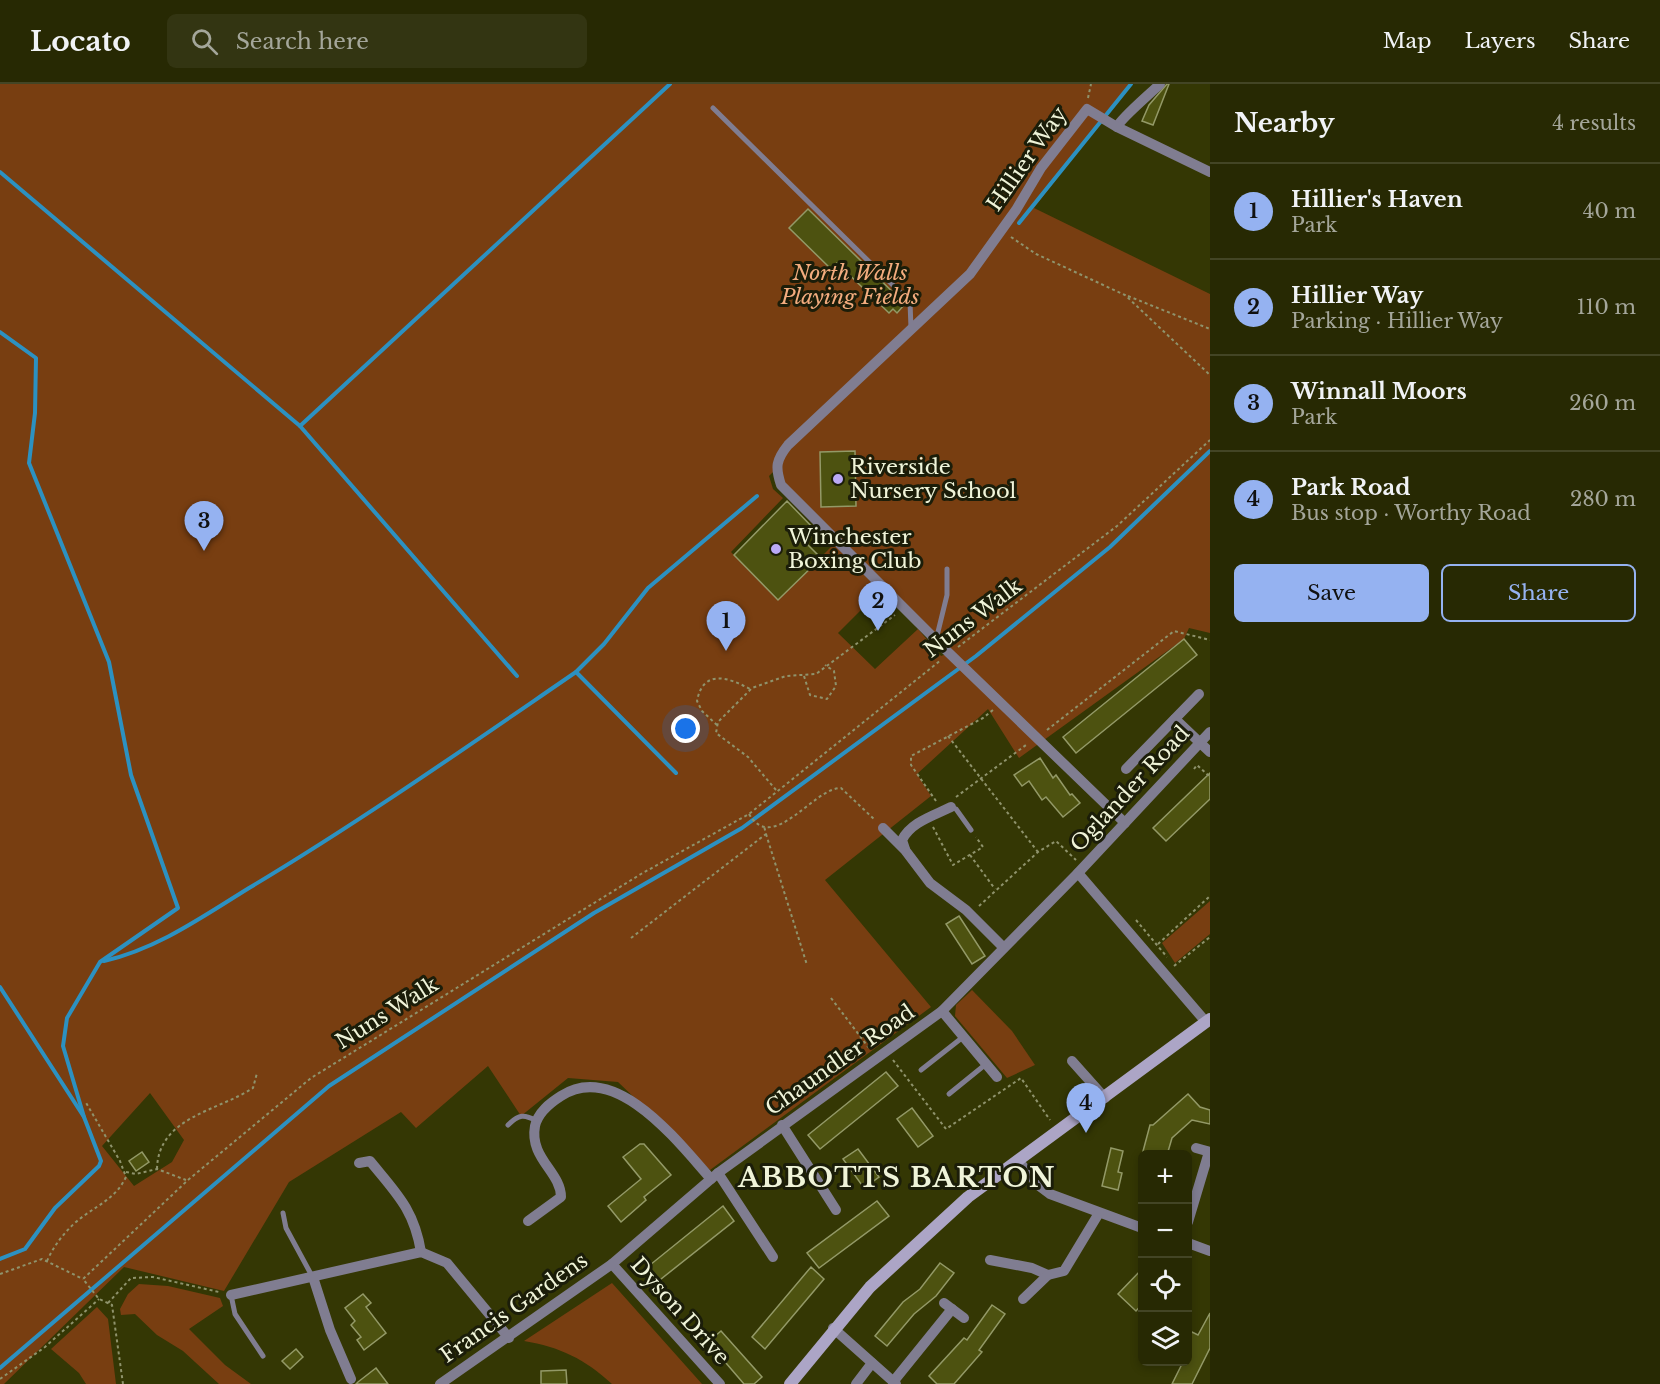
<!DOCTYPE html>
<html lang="en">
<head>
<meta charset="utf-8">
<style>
	:root { --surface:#272903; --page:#333512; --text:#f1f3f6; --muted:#a4a69a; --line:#434525; --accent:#95b2f1 }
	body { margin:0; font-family:"Libre Baskerville",serif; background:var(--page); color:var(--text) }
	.controls { position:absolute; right:18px; bottom:18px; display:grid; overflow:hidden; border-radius:9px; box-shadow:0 3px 9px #0003 }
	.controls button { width:54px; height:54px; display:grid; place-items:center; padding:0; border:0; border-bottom:2px solid var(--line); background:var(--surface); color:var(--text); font:30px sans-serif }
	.you { position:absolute; left:686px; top:645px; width:21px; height:21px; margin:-15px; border:4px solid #fff; border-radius:50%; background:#1a73e8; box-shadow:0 0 0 9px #1a73e833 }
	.badge { display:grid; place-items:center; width:39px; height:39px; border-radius:50%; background:var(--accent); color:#111; font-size:20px; font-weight:700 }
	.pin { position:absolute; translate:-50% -50px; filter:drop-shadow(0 2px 3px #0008) }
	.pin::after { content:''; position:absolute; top:32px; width:21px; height:18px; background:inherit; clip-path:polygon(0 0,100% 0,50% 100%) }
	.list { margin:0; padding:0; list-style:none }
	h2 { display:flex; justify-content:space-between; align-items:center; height:78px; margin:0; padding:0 24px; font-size:26px }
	h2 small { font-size:20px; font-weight:400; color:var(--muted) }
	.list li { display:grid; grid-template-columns:39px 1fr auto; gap:18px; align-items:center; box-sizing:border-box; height:96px; padding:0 24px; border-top:2px solid var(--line) }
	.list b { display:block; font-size:22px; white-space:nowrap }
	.list p { margin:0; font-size:20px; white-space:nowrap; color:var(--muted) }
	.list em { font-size:20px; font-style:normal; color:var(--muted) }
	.actions { display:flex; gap:12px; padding:18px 24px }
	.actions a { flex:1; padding:14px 0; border:2px solid var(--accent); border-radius:9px; text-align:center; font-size:21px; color:var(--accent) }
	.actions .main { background:var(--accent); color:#111 }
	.icon { flex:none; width:33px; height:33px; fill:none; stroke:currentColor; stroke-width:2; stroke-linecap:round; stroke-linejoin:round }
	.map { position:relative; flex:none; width:1210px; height:1300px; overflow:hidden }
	header { display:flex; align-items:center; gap:36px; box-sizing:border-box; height:84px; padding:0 30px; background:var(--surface); border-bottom:2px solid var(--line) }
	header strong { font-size:28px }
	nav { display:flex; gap:33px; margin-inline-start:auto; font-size:21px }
	.search { width:420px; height:54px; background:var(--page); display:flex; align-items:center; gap:15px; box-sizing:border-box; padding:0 21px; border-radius:9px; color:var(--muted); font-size:22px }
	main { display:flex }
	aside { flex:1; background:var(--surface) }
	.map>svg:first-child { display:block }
	.green { fill:#783e11; fill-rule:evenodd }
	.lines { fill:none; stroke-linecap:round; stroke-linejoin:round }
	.stream { stroke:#2c91c1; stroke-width:4 }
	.building { fill:#4d5210; stroke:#939967; stroke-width:1.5 }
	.path { stroke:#8f936c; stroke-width:2; stroke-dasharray:3 3; stroke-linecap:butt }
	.service { stroke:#807d91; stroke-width:5 }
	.minor { stroke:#807d91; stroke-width:10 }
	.secondary { stroke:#aca5c6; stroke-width:12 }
	.poi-dot { fill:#bbaaf6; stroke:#1b1d09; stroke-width:2 }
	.labels { text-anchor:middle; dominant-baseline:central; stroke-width:6; stroke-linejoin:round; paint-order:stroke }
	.street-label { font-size:21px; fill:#f0f4d9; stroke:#1b1d09 }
	.park-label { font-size:21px; font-style:italic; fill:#f3ac7e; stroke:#1b1d09 }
	.poi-label { font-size:21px; fill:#f0f4d9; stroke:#1b1d09; text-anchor:start }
	.district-label { font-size:27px; font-weight:bold; letter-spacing:1.5px; fill:#f0f4d9; stroke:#1b1d09 }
</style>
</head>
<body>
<header>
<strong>Locato</strong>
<div class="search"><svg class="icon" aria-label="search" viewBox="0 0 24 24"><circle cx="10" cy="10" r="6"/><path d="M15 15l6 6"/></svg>Search here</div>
<nav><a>Map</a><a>Layers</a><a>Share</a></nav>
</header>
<main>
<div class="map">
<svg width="1210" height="1300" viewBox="0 0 1210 1300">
	<rect width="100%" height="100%" fill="#343704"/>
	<g class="green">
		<path d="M0,0H1129L1034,124L1210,210V549L1189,544L1184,555L1019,674L988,625L917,690L931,712L825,796L931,923L710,1086L618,998L568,994L521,1032L488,982L416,1044L401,1028L289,1098L224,1207L124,1183L4,1300H0ZM775,386L781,401L949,569L941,572L918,545L875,585L838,549L880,507L834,460L778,516L731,468L783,414L773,405L769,392ZM150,1009L184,1056L172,1078L134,1102L102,1062Z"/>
		<polygon points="1210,817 1210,850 1175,879 1162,859"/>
		<polygon points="972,906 1012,947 1035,981 1007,994 955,932 956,921"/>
		<path d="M612,1199L702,1300H612C585,1275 560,1263 524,1257Z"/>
		<polygon points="139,1200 168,1202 220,1214 223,1222 189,1245 225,1281 251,1300 219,1300 183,1267 157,1251 135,1230 121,1231 120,1225 128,1210"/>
		<polygon points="97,1223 108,1235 116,1300 86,1300 79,1289 51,1265"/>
	</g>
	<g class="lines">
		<g class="stream">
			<polyline points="0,88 300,342"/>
			<polyline points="1019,139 1131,0"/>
			<polyline points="0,248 36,274 35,329 29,379 109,578 131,691 178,824 100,878 67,934 63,962 84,1033"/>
			<polyline points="576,588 676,689"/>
			<polyline points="517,592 300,342 670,0"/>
			<path d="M104,877C157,865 202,833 249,804C361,737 468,662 576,588L604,560L648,504L757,412"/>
			<polyline points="0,903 84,1033 101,1077 99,1082 55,1124 25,1165 0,1175"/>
			<polyline points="0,1284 329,1002 594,829 742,744 976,572 1110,463 1210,367"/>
		</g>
	</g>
	<g class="building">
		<polygon points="1167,0 1169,0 1153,41 1142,37 1149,21"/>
		<polygon points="808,125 905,220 897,229 893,225 889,229 837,179 831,185 789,144"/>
		<polygon points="855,367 856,422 821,423 820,368"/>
		<polygon points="787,417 816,447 805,458 821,474 778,516 734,471"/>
		<polygon points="1184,555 1197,571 1076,669 1063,653"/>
		<polygon points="1040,674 1053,694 1056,691 1070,711 1072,710 1080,719 1063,733 1046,713 1042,716 1029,697 1022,702 1014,691"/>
		<polygon points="1210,689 1210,715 1166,757 1153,744"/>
		<polygon points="959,832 985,872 972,880 946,840"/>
		<polygon points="886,988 898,1002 820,1065 808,1051"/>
		<polygon points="1188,1010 1200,1023 1210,1026 1210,1040 1192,1036 1172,1054 1167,1071 1142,1071 1150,1041 1153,1041"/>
		<polygon points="912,1024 933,1052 918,1063 897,1035"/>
		<polygon points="640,1060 644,1060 671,1091 644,1113 646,1116 621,1138 608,1122 641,1095 623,1073"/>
		<polygon points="1111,1064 1123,1067 1118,1088 1122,1089 1118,1106 1102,1102"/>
		<polygon points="858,1065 879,1093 864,1104 843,1075"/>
		<polygon points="142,1068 149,1078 136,1087 129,1077"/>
		<polygon points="877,1117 889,1132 819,1184 807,1169"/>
		<polygon points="723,1122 734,1137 656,1199 645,1185"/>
		<polygon points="940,1179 954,1189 936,1212 914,1230 887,1262 875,1252 903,1218 920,1205"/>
		<polygon points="811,1183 824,1195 765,1265 752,1253"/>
		<polygon points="1143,1184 1143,1219 1136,1227 1118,1210"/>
		<polygon points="363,1210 371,1219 366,1223 386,1249 364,1266 357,1256 361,1253 351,1241 355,1237 345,1224"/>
		<polygon points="992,1221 1005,1230 979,1266 982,1268 954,1300 937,1300 929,1292 964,1254 967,1256"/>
		<polygon points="1210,1229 1210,1264 1192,1300 1172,1300 1183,1278 1188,1278 1188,1255 1192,1248 1198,1251"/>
		<polygon points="721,1247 762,1293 754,1300 744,1300 708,1258"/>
		<polygon points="296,1265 303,1273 290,1285 282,1277"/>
		<polygon points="376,1284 388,1300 356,1300 358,1298"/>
		<polygon points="566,1286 567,1300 541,1300 541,1287"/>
	</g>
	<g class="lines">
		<g class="path">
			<polyline points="1088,14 1091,0"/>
			<polyline points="1011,153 1036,170 1125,211 1210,291"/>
			<polyline points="1128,212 1210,245"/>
			<polyline points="958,563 1117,442 1210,356"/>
			<polyline points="804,592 810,611 827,615 836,602 834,587 825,581"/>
			<path d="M717,641L702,627L697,617C703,585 728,593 750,605"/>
			<polyline points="1047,646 1174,547 1210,556"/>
			<polyline points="948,652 1038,768"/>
			<polyline points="1194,685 1197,681 1210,693"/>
			<polyline points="776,706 748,673 716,649 718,638 752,604 786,592 816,590 895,531"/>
			<polyline points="956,713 1026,661"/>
			<polyline points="936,717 911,681 911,672 983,634 993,626"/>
			<path d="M749,730C773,771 813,704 841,704L875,736"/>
			<polyline points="933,743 953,781 983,763 976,753"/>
			<polyline points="766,750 807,881"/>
			<polyline points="970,771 995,805"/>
			<polyline points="979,822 1038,768 1056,757 1076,776"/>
			<polyline points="1136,836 1167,873"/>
			<polyline points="631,854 766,750 764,742"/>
			<polyline points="1158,860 1210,812"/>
			<polyline points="1174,882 1210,853"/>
			<polyline points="831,914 869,964"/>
			<polyline points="893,976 946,1045 1021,994 1050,1036"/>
			<path d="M157,1085C158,1033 218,1027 253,1004L257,989"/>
			<polyline points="126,1088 136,1090 157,1085 186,1096"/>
			<path d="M47,1177C55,1159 69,1142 85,1131C102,1119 117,1112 126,1093L120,1077L85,1017"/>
			<polyline points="0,1190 42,1175 83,1195"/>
			<polyline points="108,1219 131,1194 153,1193 219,1208"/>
			<polyline points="0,1295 45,1263 99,1215"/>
			<polyline points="123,1300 112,1221 99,1215 83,1195 188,1096 311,994 641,790 749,730 941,576"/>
		</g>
		<g class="service">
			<polyline points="713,24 910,218 911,244"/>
			<polyline points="936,556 947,511 947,485"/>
			<polyline points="951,723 956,725 971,746"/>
			<polyline points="921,986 963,953"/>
			<polyline points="949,1010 986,980"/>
			<path d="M508,1041C519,1030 524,1030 537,1037"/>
			<polyline points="283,1129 286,1144 312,1192"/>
			<polyline points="231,1211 235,1230 263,1272"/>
		</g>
		<g class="minor">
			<path d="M1117,43C1120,35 1151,9 1160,0"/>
			<polyline points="1175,635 1210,668"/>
			<polyline points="1126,685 1199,610"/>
			<path d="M1125,739L949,569L781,401C775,383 776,376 788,361L970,190L1016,126L1041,84L1087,25L1117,43L1210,88"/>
			<polyline points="883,744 905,766 930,799 966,826 1003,863"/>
			<path d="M905,765L902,756C911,738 933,732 951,723"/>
			<polyline points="1078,789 1206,938"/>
			<polyline points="942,927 997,993"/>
			<polyline points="1072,977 1105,1014"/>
			<polyline points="782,1041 836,1126"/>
			<polyline points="1196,1064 1210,1068"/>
			<polyline points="1018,1076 1038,1101 1050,1110 1142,1144"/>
			<path d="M359,1079L370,1077C396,1109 414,1125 421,1168"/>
			<polyline points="718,1089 773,1173"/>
			<path d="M528,1137L561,1113C561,1088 529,1074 535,1042C538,1028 550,1019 561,1012C616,976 678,1058 711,1095"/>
			<polyline points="1188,1138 1209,1068"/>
			<polyline points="1188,1159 1210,1167"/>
			<polyline points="990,1176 1032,1184 1048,1191"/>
			<polyline points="612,1180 720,1300"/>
			<polyline points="313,1193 330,1246 351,1295"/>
			<polyline points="231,1211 421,1168 447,1179 509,1254"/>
			<polyline points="1023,1215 1048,1191 1064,1187 1099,1129"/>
			<polyline points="944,1219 964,1234"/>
			<polyline points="833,1244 896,1300"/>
			<polyline points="893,1298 952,1225"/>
			<polyline points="440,1300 612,1180 718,1089 942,927 1078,789 1210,648"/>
			<polyline points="856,1300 872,1279"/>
		</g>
		<polyline class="secondary" points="790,1300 870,1203 968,1113 1210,935"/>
	</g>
	<g class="poi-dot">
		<circle cx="838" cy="395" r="6"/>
		<circle cx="776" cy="465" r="6"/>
	</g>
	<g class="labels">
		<g class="street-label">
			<text transform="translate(1027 75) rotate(-55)">Hillier Way</text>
			<text transform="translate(973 534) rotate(-37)">Nuns Walk</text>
			<text transform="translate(1130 705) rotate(-47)">Oglander Road</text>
			<text transform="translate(387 929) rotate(-32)">Nuns Walk</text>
			<text transform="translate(840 976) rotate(-35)">Chaundler Road</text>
			<text transform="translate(514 1224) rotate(-35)">Francis Gardens</text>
			<text transform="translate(680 1227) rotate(48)">Dyson Drive</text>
		</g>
		<g class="park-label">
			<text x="850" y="189">North Walls<tspan x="850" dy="24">Playing Fields</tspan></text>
		</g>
		<g class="poi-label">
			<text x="850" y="383">Riverside<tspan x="850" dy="24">Nursery School</tspan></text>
			<text x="788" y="453">Winchester<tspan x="788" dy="24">Boxing Club</tspan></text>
		</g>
		<g class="district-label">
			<text x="897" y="1093">ABBOTTS BARTON</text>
		</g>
	</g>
</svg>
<div class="controls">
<button>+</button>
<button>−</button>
<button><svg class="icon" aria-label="locate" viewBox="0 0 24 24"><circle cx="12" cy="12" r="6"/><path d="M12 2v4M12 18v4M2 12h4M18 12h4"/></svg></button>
<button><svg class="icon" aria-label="layers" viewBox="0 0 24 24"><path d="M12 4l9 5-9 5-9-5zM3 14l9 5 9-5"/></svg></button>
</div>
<div class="you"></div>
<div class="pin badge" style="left:726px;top:567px">1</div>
<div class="pin badge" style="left:878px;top:547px">2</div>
<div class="pin badge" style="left:204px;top:467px">3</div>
<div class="pin badge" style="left:1086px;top:1049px">4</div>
</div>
<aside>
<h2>Nearby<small>4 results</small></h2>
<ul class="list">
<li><span class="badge">1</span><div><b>Hillier's Haven</b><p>Park</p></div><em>40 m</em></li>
<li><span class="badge">2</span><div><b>Hillier Way</b><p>Parking · Hillier Way</p></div><em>110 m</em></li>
<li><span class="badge">3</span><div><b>Winnall Moors</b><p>Park</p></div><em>260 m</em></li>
<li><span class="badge">4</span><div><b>Park Road</b><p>Bus stop · Worthy Road</p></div><em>280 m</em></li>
</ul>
<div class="actions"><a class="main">Save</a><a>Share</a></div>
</aside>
</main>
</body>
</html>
